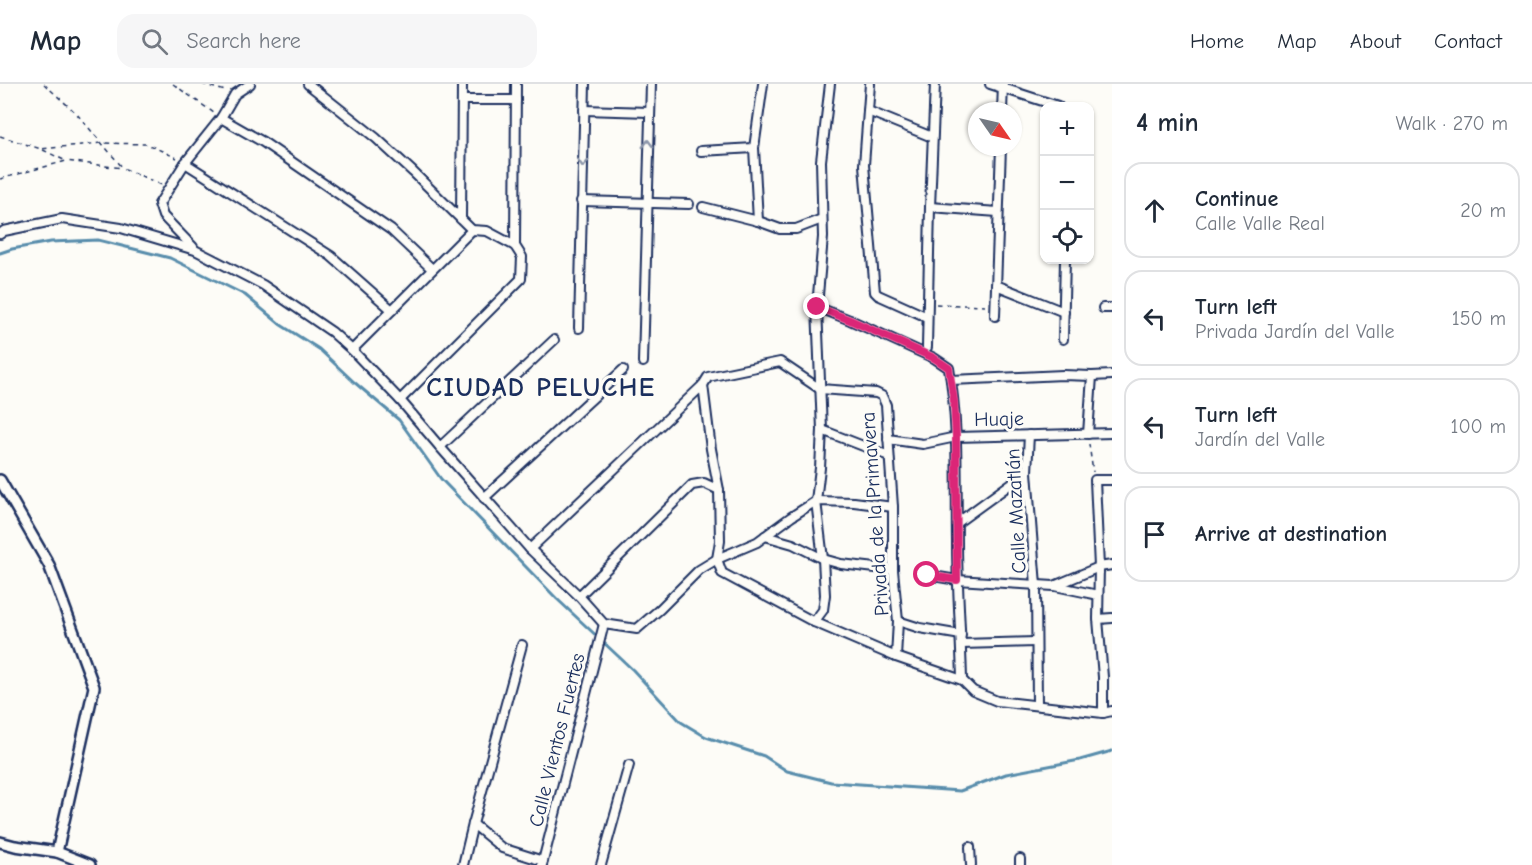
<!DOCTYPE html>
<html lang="en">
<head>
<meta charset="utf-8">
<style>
	:root { --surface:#fff; --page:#f6f6f7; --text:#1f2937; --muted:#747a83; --line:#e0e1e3 }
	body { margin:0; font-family:"Comic Neue",sans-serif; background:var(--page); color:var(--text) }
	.controls { position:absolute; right:18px; top:18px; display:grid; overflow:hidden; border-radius:12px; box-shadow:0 2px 4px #0004 }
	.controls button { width:54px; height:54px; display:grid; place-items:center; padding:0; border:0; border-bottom:2px solid var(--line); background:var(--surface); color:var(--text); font:30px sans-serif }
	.compass { position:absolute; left:968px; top:18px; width:54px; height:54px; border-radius:50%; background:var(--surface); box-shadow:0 2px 4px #0004; rotate:124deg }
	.stop { position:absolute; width:18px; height:18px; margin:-14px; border:4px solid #db2777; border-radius:50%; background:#fff }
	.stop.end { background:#db2777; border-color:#fff; box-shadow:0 2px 6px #0008 }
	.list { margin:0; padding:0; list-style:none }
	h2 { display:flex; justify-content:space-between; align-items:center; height:78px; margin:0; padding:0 24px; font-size:26px }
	h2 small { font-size:20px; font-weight:400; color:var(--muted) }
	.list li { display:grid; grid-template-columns:39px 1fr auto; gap:18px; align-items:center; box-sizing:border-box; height:96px; margin:0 12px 12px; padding:0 12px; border:2px solid var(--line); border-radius:18px }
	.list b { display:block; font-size:22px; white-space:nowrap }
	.list p { margin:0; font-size:20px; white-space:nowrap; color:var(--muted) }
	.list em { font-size:20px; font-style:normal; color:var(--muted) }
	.icon { flex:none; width:33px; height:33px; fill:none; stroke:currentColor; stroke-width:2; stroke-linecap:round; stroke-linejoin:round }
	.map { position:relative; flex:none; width:1112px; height:781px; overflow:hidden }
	header { display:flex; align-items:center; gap:36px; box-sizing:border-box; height:84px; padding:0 30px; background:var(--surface); border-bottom:2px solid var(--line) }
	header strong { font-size:28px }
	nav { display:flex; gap:33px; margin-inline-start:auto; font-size:21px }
	.search { width:420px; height:54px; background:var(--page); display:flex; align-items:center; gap:15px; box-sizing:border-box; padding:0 21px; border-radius:18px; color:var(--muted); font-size:22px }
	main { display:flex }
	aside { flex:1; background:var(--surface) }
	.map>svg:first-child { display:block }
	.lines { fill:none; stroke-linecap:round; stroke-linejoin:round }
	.stream { stroke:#588dac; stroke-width:3 }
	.minor-casing { stroke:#1b2f5e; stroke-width:12 }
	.tertiary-casing { stroke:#1b2f5e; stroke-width:14 }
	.path { stroke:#1b2f5e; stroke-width:1.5; stroke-dasharray:4.5 4.5; stroke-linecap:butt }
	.minor { stroke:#fdfcf7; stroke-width:8 }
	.tertiary { stroke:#fdfcf7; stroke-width:9 }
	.oneway { stroke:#8c96aa }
	.route { stroke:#db2777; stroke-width:8 }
	.labels { text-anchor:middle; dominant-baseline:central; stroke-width:6; stroke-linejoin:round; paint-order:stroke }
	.street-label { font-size:20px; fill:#1b2f5e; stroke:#fdfcf7 }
	.district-label { font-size:26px; font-weight:bold; letter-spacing:1.5px; fill:#1b2f5e; stroke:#fdfcf7 }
</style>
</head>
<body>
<header>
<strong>Map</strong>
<div class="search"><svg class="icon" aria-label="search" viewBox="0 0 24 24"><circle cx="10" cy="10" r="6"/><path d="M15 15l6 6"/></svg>Search here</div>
<nav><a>Home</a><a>Map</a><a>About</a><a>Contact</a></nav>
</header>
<main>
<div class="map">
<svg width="1112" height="781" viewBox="0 0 1112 781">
	<rect width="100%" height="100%" fill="#fdfcf7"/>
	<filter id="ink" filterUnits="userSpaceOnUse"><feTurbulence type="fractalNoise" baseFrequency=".0167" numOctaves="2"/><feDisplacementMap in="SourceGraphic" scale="12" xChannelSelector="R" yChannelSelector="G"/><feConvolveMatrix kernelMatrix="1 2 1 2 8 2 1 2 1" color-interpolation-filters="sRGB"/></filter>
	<g filter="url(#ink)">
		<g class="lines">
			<polyline class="stream" points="0,169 12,165 51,158 98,156 170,174 245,211 281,241 319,265 354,298 399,336 441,395 557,515 633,586 681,638 706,653 764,672 787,687 831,698 960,707 1006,690 1080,676 1112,667"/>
			<defs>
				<g id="minor">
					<polyline points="308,0 376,54 413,88 472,146 487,147 515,162 522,173 521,195 400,316"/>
					<polyline points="870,0 864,81 875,208 878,211 927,233"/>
					<polyline points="990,0 1058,22"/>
					<polyline points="462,16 516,16"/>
					<polyline points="584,26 649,28"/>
					<polyline points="868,27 932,53"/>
					<polyline points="1002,27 1003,1"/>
					<polyline points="221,34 263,58 391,146 432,185"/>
					<polyline points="701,67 754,64"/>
					<polyline points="185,79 331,172 392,226"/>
					<polyline points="581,117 689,120"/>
					<polyline points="703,123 758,137 780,145 796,145 822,135"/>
					<polyline points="930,123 998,128"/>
					<polyline points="461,135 462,0"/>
					<polyline points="758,137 754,64 763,0"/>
					<polyline points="0,150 4,147 62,135 121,144 195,166 263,201 332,248 352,266 400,316 440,363 530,465 579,512 604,540 637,545 660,525 699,486 717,475 757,458 791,433 816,417 854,418 893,423"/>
					<polyline points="515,162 516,0"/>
					<polyline points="193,163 163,132 159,120 185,79 221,34 235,10 250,0"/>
					<polyline points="996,201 1064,228"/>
					<path d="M817,223L850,236L934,274L949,284C959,342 956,400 957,458C957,504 961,550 962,596"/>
					<polyline points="1103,224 1112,224"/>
					<polyline points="995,232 1001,63"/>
					<polyline points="579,244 585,0"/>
					<polyline points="1063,255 1065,176"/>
					<polyline points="927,263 930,123 935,0"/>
					<polyline points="352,266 472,146"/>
					<polyline points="643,278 651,0"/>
					<polyline points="951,296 1063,291 1092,292 1112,291"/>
					<polyline points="703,301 711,365 719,406 720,457 717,475 722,489 814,538 896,573 962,596 973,607 997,617 1103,629 1112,627"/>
					<polyline points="820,305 876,309 882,312 886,321 893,423 893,486 898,537 896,573"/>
					<polyline points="822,346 889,372"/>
					<polyline points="1088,350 1092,292"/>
					<polyline points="1029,351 1027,388 1036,501 1037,621"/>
					<polyline points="888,355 923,360 956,353 1112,349"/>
					<polyline points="440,363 554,256"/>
					<polyline points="484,414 623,286"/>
					<polyline points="957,439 1027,388"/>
					<polyline points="765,452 793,460 823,475 841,480 893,486"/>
					<polyline points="530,465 703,301 708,293 780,278 820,305"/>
					<polyline points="927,491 957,496 1054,502 1099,483 1112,481"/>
					<polyline points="1055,502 1098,511"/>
					<polyline points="579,512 692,401 704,399 719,406"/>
					<polyline points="1098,535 1112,534"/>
					<polyline points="898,537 920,544 961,551"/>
					<polyline points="814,538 823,526 825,511 823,475 816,417 820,384 822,346 817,223 823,153 821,77 830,0"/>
					<polyline points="961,560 1035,558"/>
					<polyline points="1103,629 1103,593 1098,535 1099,483 1095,396 1112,396"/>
					<polyline points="473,740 502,764 543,777"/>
					<polyline points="970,763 971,781"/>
					<polyline points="1020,775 1020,781"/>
					<polyline points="463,781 473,740 522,561"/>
					<polyline points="542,781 604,540"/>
					<polyline points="601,781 629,681"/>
				</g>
				<g id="tertiary">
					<polyline points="0,396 49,481 94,603 57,768"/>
					<polyline points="0,758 15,762 57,768 90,781"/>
				</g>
			</defs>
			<use href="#minor" class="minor-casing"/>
			<use href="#tertiary" class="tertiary-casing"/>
			<g class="path">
				<polyline points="44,0 76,29 123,84 162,101"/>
				<polyline points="173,0 214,29"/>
				<polyline points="202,0 225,7"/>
				<polyline points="0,52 41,65 101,59 147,60 177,74"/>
				<polyline points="43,66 66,77"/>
				<polyline points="0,95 66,77 122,84"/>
				<polyline points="936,220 985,222"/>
				<polyline points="1089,360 1093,388"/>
			</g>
			<use href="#minor" class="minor"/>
			<use href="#tertiary" class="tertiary"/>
		</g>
		<defs><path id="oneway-chevron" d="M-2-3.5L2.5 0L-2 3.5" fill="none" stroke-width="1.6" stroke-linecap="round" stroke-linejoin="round" transform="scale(1.5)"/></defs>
		<g class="oneway">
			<use href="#oneway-chevron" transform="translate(648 60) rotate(-89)"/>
			<use href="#oneway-chevron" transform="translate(583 79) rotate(92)"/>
		</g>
	</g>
	<g class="lines" filter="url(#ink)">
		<polyline class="route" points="817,223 850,236 934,274 949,284 954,317 956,353 957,496 927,491"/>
	</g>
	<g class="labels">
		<g class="street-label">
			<text transform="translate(999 335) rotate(-1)">Huaje</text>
			<text transform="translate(1016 427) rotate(-93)">Calle Mazatlán</text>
			<text transform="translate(875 430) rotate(-94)">Privada de la Primavera</text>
			<text transform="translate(557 656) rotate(-76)">Calle Vientos Fuertes</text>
		</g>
		<g class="district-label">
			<text x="541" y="304">CIUDAD PELUCHE</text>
		</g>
	</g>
</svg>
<div class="controls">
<button>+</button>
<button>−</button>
<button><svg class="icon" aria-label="locate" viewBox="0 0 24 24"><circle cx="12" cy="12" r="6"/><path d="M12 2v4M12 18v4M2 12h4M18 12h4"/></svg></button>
</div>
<svg class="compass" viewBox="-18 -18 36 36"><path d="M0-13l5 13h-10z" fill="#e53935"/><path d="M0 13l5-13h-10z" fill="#747a83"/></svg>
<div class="stop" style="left:927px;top:491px"></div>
<div class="stop end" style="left:817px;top:223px"></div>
</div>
<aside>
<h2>4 min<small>Walk · 270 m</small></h2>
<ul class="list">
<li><svg class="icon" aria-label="ahead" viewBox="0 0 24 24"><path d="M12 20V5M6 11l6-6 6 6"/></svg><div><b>Continue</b><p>Calle Valle Real</p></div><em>20 m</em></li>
<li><svg class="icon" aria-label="left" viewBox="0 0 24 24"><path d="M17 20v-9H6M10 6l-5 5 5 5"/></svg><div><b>Turn left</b><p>Privada Jardín del Valle</p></div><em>150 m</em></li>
<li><svg class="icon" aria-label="left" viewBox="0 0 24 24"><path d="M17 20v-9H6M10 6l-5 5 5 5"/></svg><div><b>Turn left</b><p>Jardín del Valle</p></div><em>100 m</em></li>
<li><svg class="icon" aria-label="arrive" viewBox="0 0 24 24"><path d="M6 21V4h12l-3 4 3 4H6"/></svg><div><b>Arrive at destination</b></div></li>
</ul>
</aside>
</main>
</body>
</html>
